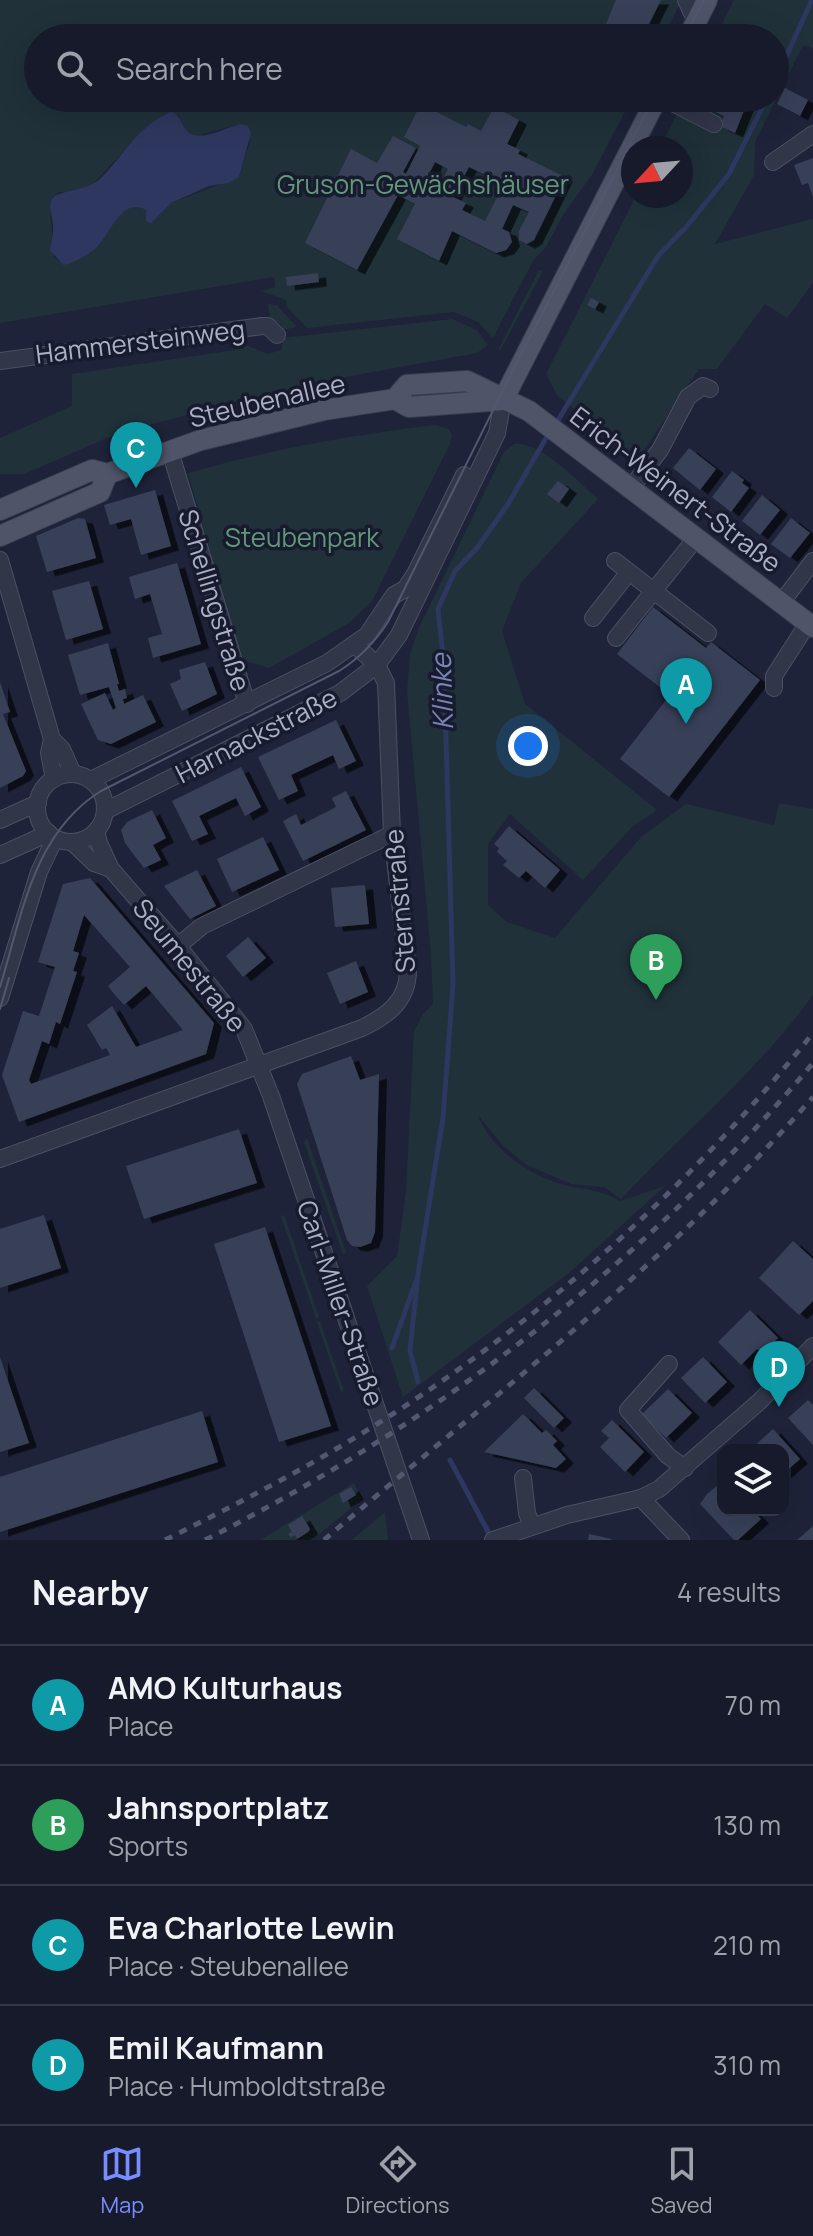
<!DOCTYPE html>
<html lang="en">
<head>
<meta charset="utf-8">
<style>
	:root { --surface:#161a2b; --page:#232737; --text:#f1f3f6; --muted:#9ea1a9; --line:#353847; --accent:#788dff }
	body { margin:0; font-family:Manrope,sans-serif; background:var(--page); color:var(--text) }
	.controls { position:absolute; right:24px; bottom:24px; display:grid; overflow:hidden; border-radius:16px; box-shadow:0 8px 32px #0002 }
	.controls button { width:72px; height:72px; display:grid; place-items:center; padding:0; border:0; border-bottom:2px solid var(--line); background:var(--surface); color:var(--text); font:40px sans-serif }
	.compass { position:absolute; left:621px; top:136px; width:72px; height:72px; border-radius:50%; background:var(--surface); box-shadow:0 8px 32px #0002; rotate:244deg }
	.you { position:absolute; left:528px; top:746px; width:28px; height:28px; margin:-20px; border:6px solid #fff; border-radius:50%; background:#1a73e8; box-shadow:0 0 0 12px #1a73e833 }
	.badge { display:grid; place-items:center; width:52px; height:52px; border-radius:50%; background:var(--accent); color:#fff; font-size:26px; font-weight:700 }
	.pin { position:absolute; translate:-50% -66px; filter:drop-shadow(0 2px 4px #0008) }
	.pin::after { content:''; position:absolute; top:42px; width:28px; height:24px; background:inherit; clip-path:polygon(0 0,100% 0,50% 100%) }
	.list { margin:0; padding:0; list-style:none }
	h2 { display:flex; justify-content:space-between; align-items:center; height:104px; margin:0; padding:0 32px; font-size:34px }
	h2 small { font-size:26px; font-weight:400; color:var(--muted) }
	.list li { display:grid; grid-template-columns:52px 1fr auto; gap:24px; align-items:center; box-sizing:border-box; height:120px; padding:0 32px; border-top:2px solid var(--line) }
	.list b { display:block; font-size:30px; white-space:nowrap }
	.list p { margin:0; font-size:26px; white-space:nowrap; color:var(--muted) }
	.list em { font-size:26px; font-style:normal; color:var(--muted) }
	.icon { flex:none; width:44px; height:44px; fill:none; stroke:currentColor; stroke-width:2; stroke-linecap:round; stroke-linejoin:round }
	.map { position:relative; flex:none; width:813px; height:1540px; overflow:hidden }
	.search { position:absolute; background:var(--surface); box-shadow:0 8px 32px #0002; left:24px; right:24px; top:24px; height:88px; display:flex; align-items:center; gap:20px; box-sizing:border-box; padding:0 28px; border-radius:44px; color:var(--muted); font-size:30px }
	.sheet { height:584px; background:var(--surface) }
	nav { display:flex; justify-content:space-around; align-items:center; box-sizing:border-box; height:112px; border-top:2px solid var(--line); background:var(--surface); font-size:22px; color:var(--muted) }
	nav a { display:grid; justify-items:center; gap:4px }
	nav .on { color:var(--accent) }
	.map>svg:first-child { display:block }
	.green { fill:#20313a; fill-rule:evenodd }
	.water { fill:#2e375f }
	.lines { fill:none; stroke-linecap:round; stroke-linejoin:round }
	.stream { stroke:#2e375f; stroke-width:5 }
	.building { fill:#394059; fill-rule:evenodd; filter:url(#shadow) }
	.minor-casing { stroke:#4c5064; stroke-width:18 }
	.major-casing { stroke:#3b3f52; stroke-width:22 }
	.minor { stroke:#323649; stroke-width:16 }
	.major { stroke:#4f5469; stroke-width:20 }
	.tram { stroke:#535871; stroke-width:2 }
	.rail { stroke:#535871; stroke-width:5; stroke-dasharray:8 8; stroke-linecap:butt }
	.labels { text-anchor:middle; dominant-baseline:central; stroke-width:7; stroke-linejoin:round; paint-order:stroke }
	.park-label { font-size:26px; fill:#61987a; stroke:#171b2d }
	.street-label { font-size:26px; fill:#acb0c6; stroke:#171b2d }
	.water-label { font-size:28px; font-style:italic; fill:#7985b6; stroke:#171b2d }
</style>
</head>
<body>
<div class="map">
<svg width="813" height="1540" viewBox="0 0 813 1540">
	<defs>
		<filter id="shadow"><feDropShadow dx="8" dy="4.5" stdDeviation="0" flood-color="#0009"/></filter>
	</defs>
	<rect width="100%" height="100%" fill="#1e2339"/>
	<g class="green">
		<path d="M0,0H682L662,38H38V98H632L592,175L563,215L546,247L534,259L493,338L478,322L454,312L307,328L287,307L286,300L261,291L275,287L274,277L0,323ZM178,115L186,130L196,136L240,124L250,141L239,177L171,203L149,224L146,221V210C122,196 111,234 96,247C87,256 74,260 63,265L54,257L50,210L52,198L59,192L79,191L93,184L148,125Z"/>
		<polygon points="734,0 813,0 813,48 803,45 755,142 754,175 715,244 813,219 813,283 787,318 765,304 717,369 699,369 637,460 557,395 546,374 636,196 681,196 681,148 660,148 685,98 775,98 775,38 715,38"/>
		<polygon points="539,270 543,271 500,351 499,348"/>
		<polygon points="268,304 277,305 297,327 282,330 281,324 270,319"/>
		<polygon points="452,319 477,330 488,345 477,353 313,383 121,432 24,474 0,474 0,438 72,406 72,374 235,350 234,340 268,354 281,350 283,338"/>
		<path d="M435,425L449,429L452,436L450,444L372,601L349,623L269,668L240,659L188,473C269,450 350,435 435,425Z"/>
		<path d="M514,444C541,441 578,482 598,499L521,583L502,631L525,704L657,810L633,826L583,880L510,814L488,844V905L507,922L555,938L641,837L686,804L774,825L779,803L813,809V995C758,1071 685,1131 621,1199L604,1187L571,1184L527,1165L503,1146L478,1115C490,1148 529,1175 561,1184C585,1191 598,1188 620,1201L665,1186L569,1273L403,1397L367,1286L397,1256L406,1192L414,1031L423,1014L433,1004L431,954L407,692L410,654L418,630L504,452Z"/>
		<polygon points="307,1138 346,1253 343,1254 304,1142"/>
		<polygon points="284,1215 319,1317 316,1318 281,1216"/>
		<polygon points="320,1321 344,1391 341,1392 317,1322"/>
		<polygon points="354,1483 361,1500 312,1540 260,1540"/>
		<polygon points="385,1512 388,1540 352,1540"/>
	</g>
	<path class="water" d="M172,112C180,116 180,120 184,127C196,146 224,128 240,124L248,126L251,133L239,177L228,183L209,186L171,203L150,224L146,221V210C122,196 110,235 96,248C88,255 72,264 63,265L50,250C51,242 54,233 53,225C53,217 48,209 51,201C55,189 84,193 100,179C124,156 138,124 172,112Z"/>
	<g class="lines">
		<g class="stream">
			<polyline points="775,81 812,0"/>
			<polyline points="555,425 658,256 687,226 729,174 767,98"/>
			<polyline points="392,1348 416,1281"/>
			<polyline points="418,1382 410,1351 418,1274 443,1118 453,985 444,666 438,609 455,571 477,548 508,504 549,433"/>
			<polyline points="450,1460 492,1539"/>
		</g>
	</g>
	<g class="building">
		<polygon points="616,0 661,0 643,36 639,34 637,38 604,38 601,36"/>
		<polygon points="785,88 808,100 800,116 777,104"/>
		<polygon points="709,98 749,98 735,133 720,126 724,116 705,107"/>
		<path d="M421,104L466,127L468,124L481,131L494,107L519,120L507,144L520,150L518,154L565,177L534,240L527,244L519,240V231L529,212L513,205L502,229L509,232L512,242L506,250L496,253L452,231L439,261L397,239L415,204L398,195L357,270L305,243L351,149L377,163L393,136L416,148L403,172L406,174L420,146L404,137ZM435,162L448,169L438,189L424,184ZM469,167L504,184L485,221L462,210L466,203L453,197Z"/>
		<polygon points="813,158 813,197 808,183 802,185 794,165"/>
		<polygon points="318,273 319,282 287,286 286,277"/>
		<polygon points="591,298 599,302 595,309 587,305"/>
		<polygon points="689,448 716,469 700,490 673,468"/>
		<polygon points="732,471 744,480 742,483 749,488 731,512 712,497"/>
		<polygon points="558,481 569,489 559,503 547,494"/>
		<polygon points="155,490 171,546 141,555 131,519 110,525 104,505"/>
		<polygon points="762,495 780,510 760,535 742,521"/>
		<polygon points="78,518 85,519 96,558 47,572 36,536"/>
		<polygon points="791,518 810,533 790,558 771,544"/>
		<polygon points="177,563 201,644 153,658 148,638 162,634 150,594 135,599 129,577"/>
		<polygon points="89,581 103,629 66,640 52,591"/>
		<polygon points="653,607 706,648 711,642 760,680 669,797 620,759 670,695 617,654"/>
		<polygon points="108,643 119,684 117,684 119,691 125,689 127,698 123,699 124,704 143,695 156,722 111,744 98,740 81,704 105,693 113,710 116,708 109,687 80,695 68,655"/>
		<polygon points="205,662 217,694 182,711 170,684 181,679 179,670"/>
		<polygon points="0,682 10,712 3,714 26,771 23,776 0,788"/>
		<polygon points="336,720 356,761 339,769 333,755 291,775 298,791 279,800 258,757"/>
		<polygon points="241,767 261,807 245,816 236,798 199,816 208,834 192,841 172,801"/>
		<polygon points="346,791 366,830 303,861 283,821 296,814 301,825 336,807 332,798"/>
		<polygon points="152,810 166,838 153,845 161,860 144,868 125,843 121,830 127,822"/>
		<polygon points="509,826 560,870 545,888 526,871 519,878 503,865 507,861 497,852 499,848 494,844"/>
		<polygon points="263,837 279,870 232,892 217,859"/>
		<polygon points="197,870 216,906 190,919 164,886"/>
		<path d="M90,878L214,1023L206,1054L19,1122L2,1075L23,1011L39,1016L53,973L55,967L38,962L63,884ZM84,915L130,967L108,986L115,995L124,1005L146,986L183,1030L136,1047L112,1006L87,1025L102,1050L106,1048L110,1055L31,1084L29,1080L42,1041L49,1044L56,1022L60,1024L77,972L73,971L79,953L73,951Z"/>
		<polygon points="365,885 369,924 335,927 331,888"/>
		<polygon points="248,937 266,958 243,977 226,956"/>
		<polygon points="356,961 368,992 340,1004 327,973"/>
		<polygon points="351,1056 360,1080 379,1074 375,1232 371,1243 360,1247 352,1246 347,1240 297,1084 302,1074"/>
		<polygon points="239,1129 257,1183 144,1219 126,1166"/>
		<polygon points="44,1215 61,1268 0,1288 0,1229"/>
		<polygon points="265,1227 331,1426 279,1442 214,1244"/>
		<polygon points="793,1241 813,1259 813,1301 799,1315 759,1278"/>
		<polygon points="750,1310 778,1338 762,1354 757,1349 741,1365 718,1342"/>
		<polygon points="0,1357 29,1443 0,1452"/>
		<polygon points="703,1357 727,1382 705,1403 681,1378"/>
		<polygon points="534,1388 564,1418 554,1428 524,1398"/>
		<polygon points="668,1389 692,1413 666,1438 642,1414"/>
		<polygon points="808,1400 813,1405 813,1445 788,1418"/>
		<polygon points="202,1411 218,1462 0,1532 0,1477"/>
		<polygon points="523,1414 542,1433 546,1430 557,1441 553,1445 566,1459 556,1468 484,1452"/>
		<polygon points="612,1420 644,1452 625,1472 600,1447 609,1438 601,1431"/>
		<polygon points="773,1429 800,1459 783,1474 783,1450 750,1450"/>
		<polygon points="723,1481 723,1510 752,1510 761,1519 738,1540 734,1540 700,1504 707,1494"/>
		<polygon points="351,1487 356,1495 343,1503 339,1494"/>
		<polygon points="302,1516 310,1529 308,1532 297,1539 295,1535 291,1537 288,1534 292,1532 288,1525"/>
		<polygon points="813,1526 813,1540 797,1540"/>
		<polygon points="589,1534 612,1539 611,1540 588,1540"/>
	</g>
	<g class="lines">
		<defs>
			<g id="minor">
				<polyline points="686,0 696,22"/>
				<polyline points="663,98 714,124"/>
				<polyline points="773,162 813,134"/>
				<polyline points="0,361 262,326 268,326 277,335"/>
				<polyline points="170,451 247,704"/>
				<polyline points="631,488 660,450 688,397 703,386 710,389"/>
				<polyline points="0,560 52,739 49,753 54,779"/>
				<polyline points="615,561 708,633"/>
				<polyline points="781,603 813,561"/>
				<polyline points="593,618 629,572"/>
				<polyline points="616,638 696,538"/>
				<polyline points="774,688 774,676 808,623"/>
				<polyline points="52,739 62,749 73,774"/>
				<circle cx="71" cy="808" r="34"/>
				<polyline points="91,780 327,663 367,635 394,595 405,589 415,574 464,475"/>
				<polyline points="105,811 340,693 377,665 399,635 497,433 503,400"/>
				<polyline points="0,820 38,803"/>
				<polyline points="96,831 99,843 111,869 178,946 244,1029 271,1096 421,1540"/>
				<polyline points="72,842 94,863 111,869"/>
				<polyline points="0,855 49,833"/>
				<polyline points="178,946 202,926 392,834"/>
				<polyline points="0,998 39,872 55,838"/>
				<path d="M0,1159L362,1028C387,1016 408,1001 408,970L392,834L386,683L377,665L355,645"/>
				<polyline points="669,1364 628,1410 668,1456 685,1468"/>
				<polyline points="523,1478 527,1513 532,1526"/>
				<polyline points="641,1498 681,1540"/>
				<polyline points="493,1540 567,1515 641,1498 659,1489 760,1401 813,1346"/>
			</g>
			<g id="major">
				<polyline points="688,38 707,0"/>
				<polyline points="395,399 407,385 467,381 529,411 813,627"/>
				<polyline points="503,400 657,98"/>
				<polyline points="0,510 92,470 107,474 201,440 324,410 395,399 409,407 503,400"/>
				<polyline points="0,536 100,492 107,474"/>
			</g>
		</defs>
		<use href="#minor" class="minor-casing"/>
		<use href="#major" class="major-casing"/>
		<use href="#minor" class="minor"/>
		<use href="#major" class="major"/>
		<g class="tram">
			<polyline points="684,38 704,0"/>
			<path d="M0,987C22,916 33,833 101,791L339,671C360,658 375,642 388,622L515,366L654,98"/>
			<polyline points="0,1009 9,978"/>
		</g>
		<g class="rail">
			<path d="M165,1540C223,1511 280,1482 336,1449C518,1342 682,1197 813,1033"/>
			<path d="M205,1540C438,1422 645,1263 813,1063"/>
			<path d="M324,1540C491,1398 668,1263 813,1097"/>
		</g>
	</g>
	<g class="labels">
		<g class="park-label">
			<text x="423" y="184">Gruson-Gewächshäuser</text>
			<text x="302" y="537">Steubenpark</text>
		</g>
		<g class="street-label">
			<text transform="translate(140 341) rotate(-7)">Hammersteinweg</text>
			<text transform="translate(267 400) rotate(-13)">Steubenallee</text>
			<text transform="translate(676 489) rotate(37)">Erich-Weinert-Straße</text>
			<text transform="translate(215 600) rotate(73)">Schellingstraße</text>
			<text transform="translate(256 735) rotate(-27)">Harnackstraße</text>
			<text transform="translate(399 901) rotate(-95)">Sternstraße</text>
			<text transform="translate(190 965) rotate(51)">Seumestraße</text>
			<text transform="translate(341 1303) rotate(71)">Carl-Miller-Straße</text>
		</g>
		<g class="water-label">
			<text transform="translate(441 692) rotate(-92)">Klinke</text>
		</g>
	</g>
</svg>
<div class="controls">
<button><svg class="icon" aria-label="layers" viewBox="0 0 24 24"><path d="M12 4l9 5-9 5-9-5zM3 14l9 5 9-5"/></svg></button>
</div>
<svg class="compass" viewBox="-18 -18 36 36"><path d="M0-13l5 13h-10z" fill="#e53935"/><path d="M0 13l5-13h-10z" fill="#9ea1a9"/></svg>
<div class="you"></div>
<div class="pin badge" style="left:686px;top:724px;background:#0f9aa8">A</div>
<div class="pin badge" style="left:656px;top:1000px;background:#2e9e5b">B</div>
<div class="pin badge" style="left:136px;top:488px;background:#0f9aa8">C</div>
<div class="pin badge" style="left:779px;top:1407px;background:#0f9aa8">D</div>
<div class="search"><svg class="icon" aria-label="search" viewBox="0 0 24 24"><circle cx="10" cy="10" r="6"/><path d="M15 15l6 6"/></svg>Search here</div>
</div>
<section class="sheet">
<h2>Nearby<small>4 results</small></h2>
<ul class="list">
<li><span class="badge" style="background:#0f9aa8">A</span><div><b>AMO Kulturhaus</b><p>Place</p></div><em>70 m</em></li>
<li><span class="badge" style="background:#2e9e5b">B</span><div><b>Jahnsportplatz</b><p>Sports</p></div><em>130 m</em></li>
<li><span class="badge" style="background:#0f9aa8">C</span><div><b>Eva Charlotte Lewin</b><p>Place · Steubenallee</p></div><em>210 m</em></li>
<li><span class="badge" style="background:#0f9aa8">D</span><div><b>Emil Kaufmann</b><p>Place · Humboldtstraße</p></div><em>310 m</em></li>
</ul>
</section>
<nav>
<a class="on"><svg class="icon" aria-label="map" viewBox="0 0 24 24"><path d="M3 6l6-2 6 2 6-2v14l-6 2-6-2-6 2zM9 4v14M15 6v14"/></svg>Map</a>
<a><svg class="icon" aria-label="directions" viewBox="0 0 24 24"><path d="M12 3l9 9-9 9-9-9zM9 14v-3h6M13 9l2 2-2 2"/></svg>Directions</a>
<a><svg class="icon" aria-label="saved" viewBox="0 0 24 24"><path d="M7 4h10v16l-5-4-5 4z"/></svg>Saved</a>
</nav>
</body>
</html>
